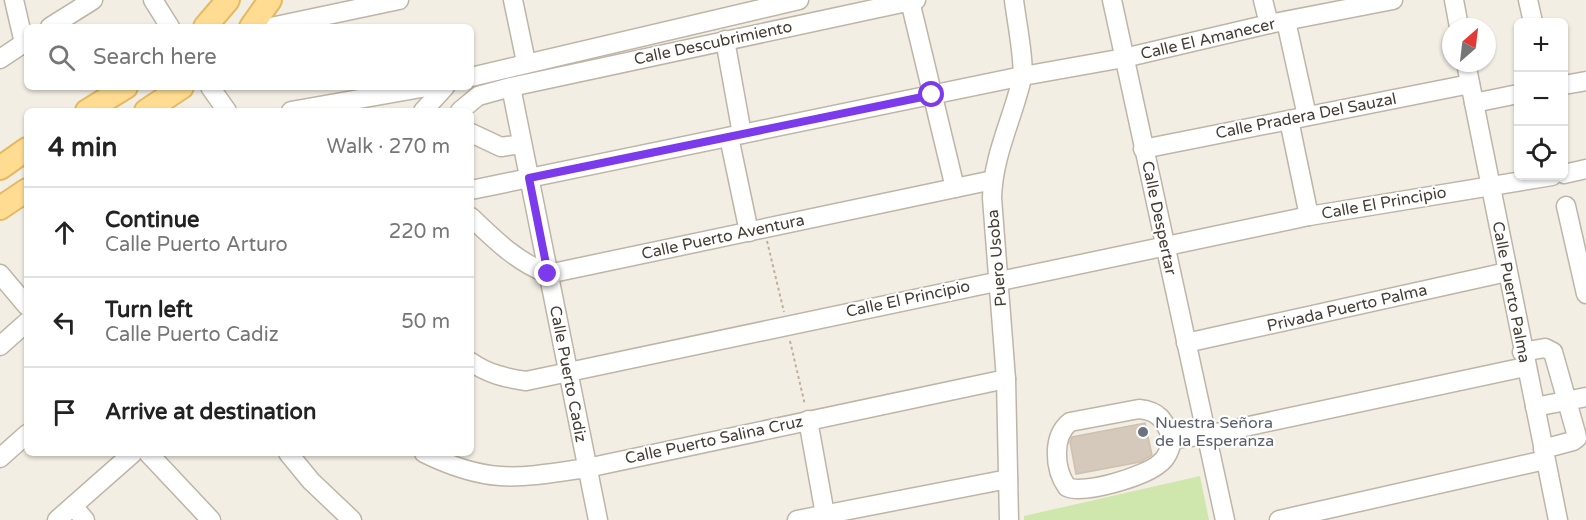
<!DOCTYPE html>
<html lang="en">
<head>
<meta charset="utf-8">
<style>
	:root { --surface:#fff; --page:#f2f2f2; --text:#222; --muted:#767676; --line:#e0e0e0 }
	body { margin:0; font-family:"Varela Round",sans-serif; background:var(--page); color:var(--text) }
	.controls { position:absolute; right:18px; top:18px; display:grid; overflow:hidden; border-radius:9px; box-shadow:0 2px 4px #0004 }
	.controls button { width:54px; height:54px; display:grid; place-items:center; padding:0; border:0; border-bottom:2px solid var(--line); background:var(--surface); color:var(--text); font:30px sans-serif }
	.compass { position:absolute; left:1442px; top:18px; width:54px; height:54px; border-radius:50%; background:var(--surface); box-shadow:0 2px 4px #0004; rotate:28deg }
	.stop { position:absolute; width:18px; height:18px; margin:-14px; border:4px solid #7c3aed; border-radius:50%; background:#fff }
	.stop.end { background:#7c3aed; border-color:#fff; box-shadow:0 2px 6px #0008 }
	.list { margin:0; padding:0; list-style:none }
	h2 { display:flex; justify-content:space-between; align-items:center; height:78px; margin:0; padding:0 24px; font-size:26px }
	h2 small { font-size:20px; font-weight:400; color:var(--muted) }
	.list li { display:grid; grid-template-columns:39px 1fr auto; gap:18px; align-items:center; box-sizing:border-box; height:90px; padding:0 24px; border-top:2px solid var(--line) }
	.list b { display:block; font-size:22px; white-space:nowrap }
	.list p { margin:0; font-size:20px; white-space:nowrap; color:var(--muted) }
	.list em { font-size:20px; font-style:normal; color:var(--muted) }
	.icon { flex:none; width:33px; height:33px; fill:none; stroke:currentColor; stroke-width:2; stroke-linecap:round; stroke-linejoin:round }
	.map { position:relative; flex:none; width:1586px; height:520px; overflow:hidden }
	.search { position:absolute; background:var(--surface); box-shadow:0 2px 4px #0004; left:24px; top:24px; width:450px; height:66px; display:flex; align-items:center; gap:15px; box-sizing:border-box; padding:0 21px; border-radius:9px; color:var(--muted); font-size:22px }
	.panel { position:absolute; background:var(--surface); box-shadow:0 2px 4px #0004; left:24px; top:108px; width:450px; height:348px; border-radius:9px }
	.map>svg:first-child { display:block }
	.green { fill:#cfe7ac }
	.building { fill:#d4c9ba; stroke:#cfc1ad; stroke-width:1.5 }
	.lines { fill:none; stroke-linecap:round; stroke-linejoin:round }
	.minor-casing { stroke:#beb5a7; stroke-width:21 }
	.major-casing { stroke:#e4b961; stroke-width:26 }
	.path { stroke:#c0b098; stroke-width:2; stroke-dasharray:3 3; stroke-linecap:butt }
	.minor { stroke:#fff; stroke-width:18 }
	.major { stroke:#ffdc91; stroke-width:22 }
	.route { stroke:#7c3aed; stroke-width:8 }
	.worship-dot { fill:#6b7280; stroke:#fff; stroke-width:2 }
	.labels { text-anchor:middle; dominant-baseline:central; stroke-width:4.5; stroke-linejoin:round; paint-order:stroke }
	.street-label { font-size:16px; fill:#453e34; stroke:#fff }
	.worship-label { font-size:16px; fill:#5b616d; stroke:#fff; text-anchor:start }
</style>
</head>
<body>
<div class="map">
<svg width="1586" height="520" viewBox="0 0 1586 520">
	<rect width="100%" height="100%" fill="#f2eee4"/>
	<polygon class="green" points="1200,476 1209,520 1024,520 1024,516"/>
	<polygon class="building" points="1145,423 1152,455 1140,462 1076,474 1070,442 1072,437"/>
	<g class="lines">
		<defs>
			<g id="minor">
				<polyline points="14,0 24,43"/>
				<polyline points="153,0 170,27"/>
				<polyline points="513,0 526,62"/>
				<polyline points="1112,0 1225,520"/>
				<polyline points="1263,0 1269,24"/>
				<polyline points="1454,0 1459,27"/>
				<polyline points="1528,0 1533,22"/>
				<polyline points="910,1 955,188"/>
				<polyline points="1286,21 1307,116"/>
				<polyline points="50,27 93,0"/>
				<polyline points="271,27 399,0"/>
				<polyline points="725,40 742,134"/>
				<polyline points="0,59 27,41"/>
				<polyline points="1466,63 1558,520"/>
				<polyline points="471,77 799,0"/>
				<polyline points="1564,85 1586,81"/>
				<polyline points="210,87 227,111"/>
				<polyline points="511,87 598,520"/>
				<polyline points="1474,103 1518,94"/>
				<polyline points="291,111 427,87"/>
				<polyline points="423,111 445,87"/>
				<polyline points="460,111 478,96 511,87 916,0"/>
				<polyline points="1289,120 1309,216"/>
				<polyline points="471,133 501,147 522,144"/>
				<polyline points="729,137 749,232"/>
				<polyline points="1143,149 1470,84"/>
				<polyline points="1564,174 1586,169"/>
				<polyline points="471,190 1023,76 1124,58 1269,24 1393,0"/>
				<polyline points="1566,206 1586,294"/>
				<path d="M471,217C496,241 516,261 548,274L993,180"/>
				<polyline points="0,274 27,306"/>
				<polyline points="1186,343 1507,272"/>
				<polyline points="0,346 27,322"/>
				<polyline points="1522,352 1545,348 1553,352 1576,433 1577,438 1573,441 1543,449"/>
				<path d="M471,362C488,374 506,378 526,381L1309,216L1552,176"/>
				<polyline points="1535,407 1586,397"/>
				<path d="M1139,409C1160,411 1164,421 1173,439C1170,448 1168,457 1160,463C1146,476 1084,495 1067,487C1054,469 1052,436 1070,422Z"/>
				<polyline points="808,420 826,520"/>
				<polyline points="1173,439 1207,435 1525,367"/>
				<polyline points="148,453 211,520"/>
				<polyline points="288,453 311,481 352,520"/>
				<path d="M424,453C489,485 519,478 587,468L1006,379"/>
				<polyline points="0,458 27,434"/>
				<polyline points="73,506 85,520"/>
				<polyline points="57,520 133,453"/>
				<polyline points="797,520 1008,479"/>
				<path d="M1009,520L1006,379L992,198C993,155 1013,118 1022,78C1025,63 1016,18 1014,0"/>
				<polyline points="1279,520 1545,460"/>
			</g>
			<g id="major">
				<polyline points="205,27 228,0"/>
				<polyline points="251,27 270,0"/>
				<polyline points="87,111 126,87"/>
				<polyline points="146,111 182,87"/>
				<polyline points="0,168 27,149"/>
				<polyline points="0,208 27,190"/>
			</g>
		</defs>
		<use href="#minor" class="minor-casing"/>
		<use href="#major" class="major-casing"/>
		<g class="path">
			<polyline points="767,241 784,312"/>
			<polyline points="790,341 805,405"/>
		</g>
		<use href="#minor" class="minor"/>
		<use href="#major" class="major"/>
	</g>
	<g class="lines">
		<polyline class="route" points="548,274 529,178 932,95"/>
	</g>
	<circle class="worship-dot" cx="1143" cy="432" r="6"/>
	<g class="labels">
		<g class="street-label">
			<text transform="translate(1208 39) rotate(-13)">Calle El Amanecer</text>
			<text transform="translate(713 43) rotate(-12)">Calle Descubrimiento</text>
			<text transform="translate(1306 116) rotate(-11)">Calle Pradera Del Sauzal</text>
			<text transform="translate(1384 203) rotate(-10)">Calle El Principio</text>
			<text transform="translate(1159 218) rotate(78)">Calle Despertar</text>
			<text transform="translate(723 237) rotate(-12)">Calle Puerto Aventura</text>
			<text transform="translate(997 258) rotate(-95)">Puero Usoba</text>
			<text transform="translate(1511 292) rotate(79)">Calle Puerto Palma</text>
			<text transform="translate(908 299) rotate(-12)">Calle El Principio</text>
			<text transform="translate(1347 308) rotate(-13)">Privada Puerto Palma</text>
			<text transform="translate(568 374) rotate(79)">Calle Puerto Cadiz</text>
			<text transform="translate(714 440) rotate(-12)">Calle Puerto Salina Cruz</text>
		</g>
		<g class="worship-label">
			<text x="1155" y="423">Nuestra Señora<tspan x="1155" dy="18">de la Esperanza</tspan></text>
		</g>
	</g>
</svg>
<div class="controls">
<button>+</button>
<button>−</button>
<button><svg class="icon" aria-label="locate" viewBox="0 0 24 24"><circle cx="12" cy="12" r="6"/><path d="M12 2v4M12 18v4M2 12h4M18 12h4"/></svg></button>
</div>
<svg class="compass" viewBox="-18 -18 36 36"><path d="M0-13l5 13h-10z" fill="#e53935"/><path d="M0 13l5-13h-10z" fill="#767676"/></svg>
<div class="stop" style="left:932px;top:95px"></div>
<div class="stop end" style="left:548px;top:274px"></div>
<div class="search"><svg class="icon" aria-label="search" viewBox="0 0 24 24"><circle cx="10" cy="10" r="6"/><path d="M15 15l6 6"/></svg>Search here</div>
<section class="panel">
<h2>4 min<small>Walk · 270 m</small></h2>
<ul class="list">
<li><svg class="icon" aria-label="ahead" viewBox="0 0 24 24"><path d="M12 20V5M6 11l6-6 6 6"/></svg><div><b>Continue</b><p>Calle Puerto Arturo</p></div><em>220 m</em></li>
<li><svg class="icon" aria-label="left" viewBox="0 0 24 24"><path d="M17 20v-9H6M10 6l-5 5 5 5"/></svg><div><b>Turn left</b><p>Calle Puerto Cadiz</p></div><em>50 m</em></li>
<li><svg class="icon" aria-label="arrive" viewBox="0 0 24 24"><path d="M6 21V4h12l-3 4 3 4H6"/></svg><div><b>Arrive at destination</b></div></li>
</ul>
</section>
</div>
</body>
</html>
